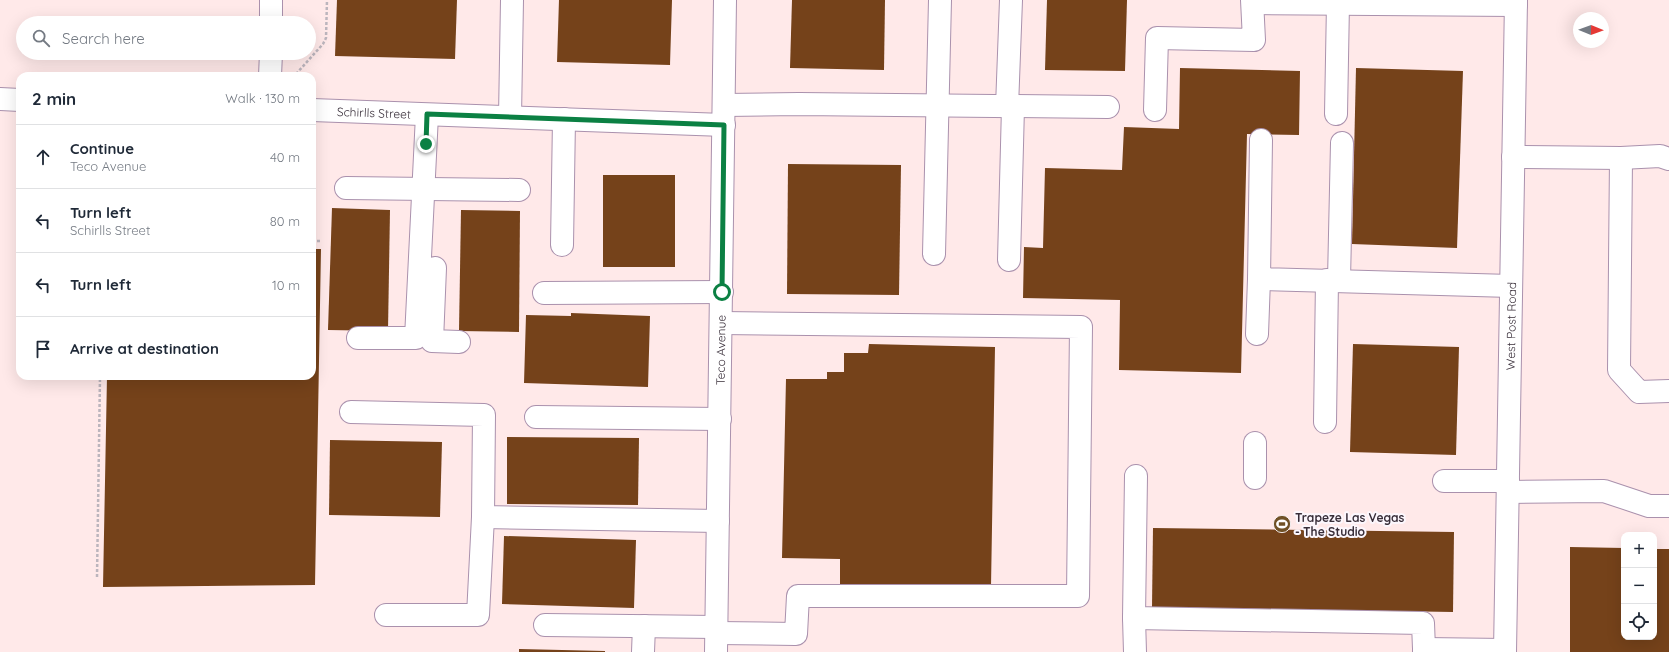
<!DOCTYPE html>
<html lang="en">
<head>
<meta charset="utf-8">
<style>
	:root { --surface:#fff; --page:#f6f6f7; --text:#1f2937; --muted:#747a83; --line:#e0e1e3 }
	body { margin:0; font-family:Quicksand,sans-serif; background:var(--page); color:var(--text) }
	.controls { position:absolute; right:12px; bottom:12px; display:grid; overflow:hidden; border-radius:8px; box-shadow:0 4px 16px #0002 }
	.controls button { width:36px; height:36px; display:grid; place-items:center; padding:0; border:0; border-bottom:1px solid var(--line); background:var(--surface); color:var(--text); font:20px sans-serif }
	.compass { position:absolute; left:1573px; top:12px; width:36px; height:36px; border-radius:50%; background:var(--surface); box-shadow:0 4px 16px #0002; rotate:91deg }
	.stop { position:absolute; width:12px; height:12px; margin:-9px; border:3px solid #0b8043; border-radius:50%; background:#fff }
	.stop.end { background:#0b8043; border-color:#fff; box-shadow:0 1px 4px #0008 }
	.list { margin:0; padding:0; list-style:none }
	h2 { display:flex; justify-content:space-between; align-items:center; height:52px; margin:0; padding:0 16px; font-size:17px }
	h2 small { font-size:13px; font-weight:400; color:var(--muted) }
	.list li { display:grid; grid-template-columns:26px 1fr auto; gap:12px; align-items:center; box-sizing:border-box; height:64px; padding:0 16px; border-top:1px solid var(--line) }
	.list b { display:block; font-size:15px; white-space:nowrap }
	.list p { margin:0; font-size:13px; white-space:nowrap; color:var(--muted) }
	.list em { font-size:13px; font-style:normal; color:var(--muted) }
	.icon { flex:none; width:22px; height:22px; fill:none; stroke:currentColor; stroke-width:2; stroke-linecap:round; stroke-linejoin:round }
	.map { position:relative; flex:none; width:1669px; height:652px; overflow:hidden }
	.search { position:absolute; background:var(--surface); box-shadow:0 4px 16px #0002; left:16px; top:16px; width:300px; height:44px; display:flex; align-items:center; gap:10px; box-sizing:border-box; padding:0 14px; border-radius:22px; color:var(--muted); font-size:15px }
	.panel { position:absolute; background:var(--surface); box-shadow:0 4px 16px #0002; left:16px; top:72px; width:300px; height:308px; border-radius:12px }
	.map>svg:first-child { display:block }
	.industrial { fill:#ffe9e9; fill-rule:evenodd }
	.building { fill:#75421a }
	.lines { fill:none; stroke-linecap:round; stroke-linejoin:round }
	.minor-casing { stroke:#aa91ad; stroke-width:24 }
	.path { stroke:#bcb5bd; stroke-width:2.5; stroke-dasharray:3 2; stroke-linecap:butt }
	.minor { stroke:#fff; stroke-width:22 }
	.route { stroke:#0b8043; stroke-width:5 }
	.labels { text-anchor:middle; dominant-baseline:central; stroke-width:4; stroke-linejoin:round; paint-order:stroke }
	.street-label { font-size:12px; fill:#382e39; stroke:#fcf7fd }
	.poi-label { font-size:12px; font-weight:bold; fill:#382e39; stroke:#fcf7fd; text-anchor:start }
</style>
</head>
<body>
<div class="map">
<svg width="1669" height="652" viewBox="0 0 1669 652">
	<rect width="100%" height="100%" fill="#fcf7fd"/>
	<path class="industrial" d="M0,0H1669V652H0ZM1579,18H1603V42H1579ZM23,23H309V53H23ZM20,76H312V376H20ZM1624,535H1654V637H1624Z"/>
	<g class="building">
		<polygon points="337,0 457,0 455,59 335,56"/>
		<polygon points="559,0 672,0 670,65 557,62"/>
		<polygon points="792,0 885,0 884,70 790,68"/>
		<polygon points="1047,0 1127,0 1125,71 1045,70"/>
		<polygon points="1180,68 1300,71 1299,135 1247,134 1241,373 1119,370 1120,300 1023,298 1024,247 1043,248 1045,168 1122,170 1124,127 1179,129"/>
		<polygon points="1356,68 1463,71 1457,248 1352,244"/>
		<polygon points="788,164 901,165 899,295 787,294"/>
		<rect x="603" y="175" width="72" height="92"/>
		<polygon points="332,208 390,210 388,331 328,330"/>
		<polygon points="461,210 520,211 519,332 459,331"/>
		<polygon points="312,249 321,249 315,585 103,587 107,376 312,376"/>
		<polygon points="571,313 650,316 648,387 524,383 526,315 571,316"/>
		<polygon points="869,344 995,347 991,587 840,584 840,559 782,558 786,379 827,379 827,372 844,372 844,353 868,353"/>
		<polygon points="1353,344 1459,347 1456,455 1350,452"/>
		<polygon points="507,437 639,438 638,505 507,504"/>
		<polygon points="330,440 442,442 440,517 329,515"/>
		<polygon points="1153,528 1454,532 1453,612 1152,607"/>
		<polygon points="504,536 636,540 634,608 502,604"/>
		<polygon points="1570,547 1624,548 1624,637 1654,637 1654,549 1669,549 1669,652 1570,652"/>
		<polygon points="519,649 605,651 605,652 519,652"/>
	</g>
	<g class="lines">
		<defs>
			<g id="minor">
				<polyline points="1253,3 1516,5"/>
				<polyline points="271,23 271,0"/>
				<polyline points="270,76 271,53"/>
				<polyline points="0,99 20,100"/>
				<polyline points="725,105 799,104 1108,107"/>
				<polyline points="1007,107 1011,0"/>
				<path id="s1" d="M312,110L724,125"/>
				<polyline points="1155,110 1157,38 1254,40 1252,0"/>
				<polyline points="1336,114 1338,3"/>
				<polyline points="510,117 512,0"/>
				<polyline points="1261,140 1259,279 1511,286"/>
				<polyline points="1513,157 1621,158 1660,156 1669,159"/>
				<polyline points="1621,158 1619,370 1639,392 1669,391"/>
				<polyline points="346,188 519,190"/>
				<polyline points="562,245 564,119"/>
				<polyline points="934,254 940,0"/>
				<polyline points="1009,260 1013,107"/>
				<polyline points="435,268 432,341 459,342"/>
				<polyline points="1339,280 1342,143"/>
				<polyline points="544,293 722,292"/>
				<polyline points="1257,334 1259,279"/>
				<polyline points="358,338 416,338 427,115"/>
				<polyline points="351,412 484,415 483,517 718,521"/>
				<polyline points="536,417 720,419"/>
				<polyline points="1325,422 1327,280"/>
				<polyline points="1136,476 1134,618 1423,623 1424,649"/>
				<polyline points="1255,478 1255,443"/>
				<polyline points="1444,481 1508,481"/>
				<polyline points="1508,492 1604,491 1649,506 1669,506"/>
				<polyline points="386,615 478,615 483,517"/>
				<polyline points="1134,618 1135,652"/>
				<polyline points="545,625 716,627"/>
				<polyline points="716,633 796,634 798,596 1078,596 1081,327 721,323"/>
				<polyline points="643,652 644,626"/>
				<path id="s2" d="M716,652L725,0"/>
				<polyline points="1424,652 1424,649 1505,650"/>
				<path id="s3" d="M1505,652L1516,0"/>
			</g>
		</defs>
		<use href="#minor" class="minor-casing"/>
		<g class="path">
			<polyline points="296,74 323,44 326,38 327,0"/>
			<polyline points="312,241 322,241"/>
			<polyline points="97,577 100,376"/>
		</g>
		<use href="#minor" class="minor"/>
	</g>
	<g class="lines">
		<polyline class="route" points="426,144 427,114 724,125 722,292"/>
	</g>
	<defs>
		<symbol id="stadium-disc" viewBox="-11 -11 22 22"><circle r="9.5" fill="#705126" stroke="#fcf7fd"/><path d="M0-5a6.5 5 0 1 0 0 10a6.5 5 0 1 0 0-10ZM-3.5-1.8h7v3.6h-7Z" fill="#fff"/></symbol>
	</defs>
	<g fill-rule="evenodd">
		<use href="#stadium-disc" x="1272" y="514" width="20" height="20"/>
	</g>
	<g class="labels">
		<g class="street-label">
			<text stroke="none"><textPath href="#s1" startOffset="62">Schirlls Street</textPath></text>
			<text stroke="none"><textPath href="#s3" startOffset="326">West Post Road</textPath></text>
			<text stroke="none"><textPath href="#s2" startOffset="302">Teco Avenue</textPath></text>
		</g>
		<g class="poi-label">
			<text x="1295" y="517">Trapeze Las Vegas<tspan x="1295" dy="14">- The Studio</tspan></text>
		</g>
	</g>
</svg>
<div class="controls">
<button>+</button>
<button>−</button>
<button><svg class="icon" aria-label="locate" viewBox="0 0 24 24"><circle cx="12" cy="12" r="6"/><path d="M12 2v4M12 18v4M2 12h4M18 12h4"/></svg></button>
</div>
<svg class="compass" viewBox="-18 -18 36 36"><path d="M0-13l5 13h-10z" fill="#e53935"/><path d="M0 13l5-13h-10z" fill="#747a83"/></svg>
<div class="stop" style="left:722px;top:292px"></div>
<div class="stop end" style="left:426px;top:144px"></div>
<div class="search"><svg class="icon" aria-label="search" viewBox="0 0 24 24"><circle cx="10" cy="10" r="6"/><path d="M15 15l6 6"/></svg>Search here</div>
<section class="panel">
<h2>2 min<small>Walk · 130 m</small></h2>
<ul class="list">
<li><svg class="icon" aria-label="ahead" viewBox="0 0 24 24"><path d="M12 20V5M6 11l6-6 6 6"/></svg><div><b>Continue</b><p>Teco Avenue</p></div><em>40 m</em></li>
<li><svg class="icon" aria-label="left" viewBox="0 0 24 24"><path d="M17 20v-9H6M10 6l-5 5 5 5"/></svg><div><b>Turn left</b><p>Schirlls Street</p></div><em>80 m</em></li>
<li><svg class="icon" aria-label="left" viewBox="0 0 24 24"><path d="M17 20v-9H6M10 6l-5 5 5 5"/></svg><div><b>Turn left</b></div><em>10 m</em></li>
<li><svg class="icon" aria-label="arrive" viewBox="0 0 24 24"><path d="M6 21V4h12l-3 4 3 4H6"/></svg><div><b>Arrive at destination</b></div></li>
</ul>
</section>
</div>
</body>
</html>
